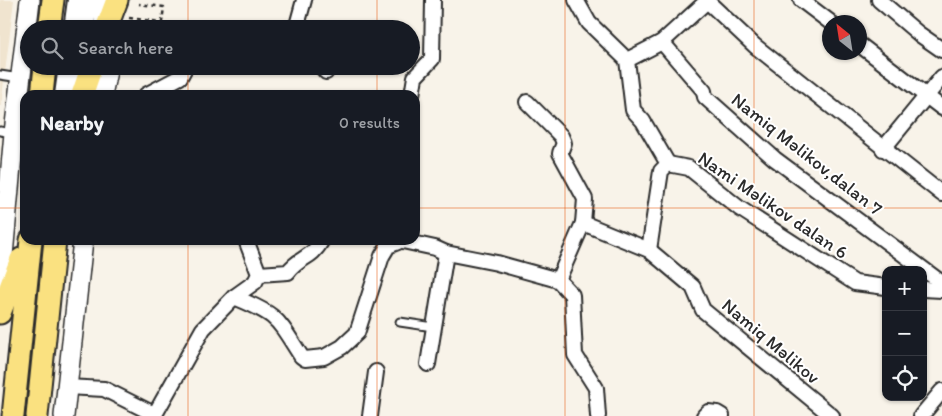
<!DOCTYPE html>
<html lang="en">
<head>
<meta charset="utf-8">
<style>
	:root { --surface:#171b24; --page:#242831; --text:#f1f3f6; --muted:#9ea1a6; --line:#363941 }
	body { margin:0; font-family:Itim,sans-serif; background:var(--page); color:var(--text) }
	.controls { position:absolute; right:15px; bottom:15px; display:grid; overflow:hidden; border-radius:10px; box-shadow:0 1px 4px #0004 }
	.controls button { width:45px; height:45px; display:grid; place-items:center; padding:0; border:0; border-bottom:1px solid var(--line); background:var(--surface); color:var(--text); font:25px sans-serif }
	.compass { position:absolute; left:822px; top:15px; width:45px; height:45px; border-radius:50%; background:var(--surface); box-shadow:0 1px 4px #0004; rotate:330deg }
	.list { margin:0; padding:0; list-style:none }
	h2 { display:flex; justify-content:space-between; align-items:center; height:65px; margin:0; padding:0 20px; font-size:21px }
	h2 small { font-size:16px; font-weight:400; color:var(--muted) }
	.icon { flex:none; width:28px; height:28px; fill:none; stroke:currentColor; stroke-width:2; stroke-linecap:round; stroke-linejoin:round }
	.map { position:relative; flex:none; width:942px; height:416px; overflow:hidden }
	.search { position:absolute; background:var(--surface); box-shadow:0 1px 4px #0004; left:20px; top:20px; width:400px; height:55px; display:flex; align-items:center; gap:12px; box-sizing:border-box; padding:0 18px; border-radius:28px; color:var(--muted); font-size:19px }
	.panel { position:absolute; background:var(--surface); box-shadow:0 1px 4px #0004; left:20px; top:90px; width:400px; height:155px; border-radius:15px }
	.map>svg:first-child { display:block }
	.built { fill:#f0e4cf }
	.lines { fill:none; stroke-linecap:round; stroke-linejoin:round }
	.service-casing { stroke:#2b2b2b; stroke-width:11 }
	.minor-casing { stroke:#2b2b2b; stroke-width:18 }
	.tertiary-casing { stroke:#2b2b2b; stroke-width:20 }
	.secondary-casing { stroke:#2b2b2b; stroke-width:22 }
	.primary-casing { stroke:#2b2b2b; stroke-width:25 }
	.path { stroke:#2b2b2b; stroke-width:2.5; stroke-dasharray:4 4; stroke-linecap:butt }
	.service { stroke:#fff; stroke-width:7 }
	.minor { stroke:#fff; stroke-width:14 }
	.tertiary { stroke:#fff; stroke-width:16 }
	.secondary { stroke:#fff; stroke-width:19 }
	.primary { stroke:#fae180; stroke-width:21 }
	.grid { fill:none; stroke:#e8590c; stroke-width:1; stroke-opacity:0.55 }
	.labels { text-anchor:middle; dominant-baseline:central; stroke-width:4; stroke-linejoin:round; paint-order:stroke }
	.street-label { font-size:19px; fill:#2b2b2b; stroke:#fff }
</style>
</head>
<body>
<div class="map">
<svg width="942" height="416" viewBox="0 0 942 416">
	<rect width="100%" height="100%" fill="#f8f3e9"/>
	<filter id="ink" filterUnits="userSpaceOnUse"><feTurbulence type="fractalNoise" baseFrequency=".02" numOctaves="2"/><feDisplacementMap in="SourceGraphic" scale="10" xChannelSelector="R" yChannelSelector="G"/><feConvolveMatrix kernelMatrix="1 2 1 2 8 2 1 2 1" color-interpolation-filters="sRGB"/></filter>
	<g filter="url(#ink)">
		<polygon class="built" points="0,0 14,0 0,113"/>
		<g class="lines">
			<defs>
				<g id="service">
					<polyline points="0,75 20,78"/>
					<polyline points="0,131 13,133"/>
					<polyline points="400,322 433,327"/>
				</g>
				<g id="minor">
					<polyline points="576,0 589,23 627,60"/>
					<polyline points="706,0 755,46 942,194"/>
					<polyline points="801,0 830,22"/>
					<polyline points="879,0 919,34 942,50"/>
					<polyline points="296,29 304,0"/>
					<polyline points="662,42 704,91 705,97 775,159 942,283"/>
					<polyline points="860,45 942,108"/>
					<polyline points="321,66 326,72"/>
					<polyline points="146,95 180,77 186,66"/>
					<polyline points="412,95 415,77 432,59 433,0"/>
					<polyline points="527,102 561,136 564,143 560,153 585,199 583,223"/>
					<polyline points="883,149 942,77"/>
					<polyline points="668,164 689,168 739,208 855,283 886,287"/>
					<polyline points="398,240 435,248 446,253 497,263 558,280 583,223 649,250 693,287 703,310 832,416"/>
					<polyline points="649,250 661,171 668,164 643,121 633,110 627,60 662,42 707,1"/>
					<path d="M259,274L288,272C300,256 311,260 322,240"/>
					<polyline points="558,280 572,295 575,355 596,388 598,416"/>
					<polyline points="923,289 942,290"/>
					<path d="M234,297C278,315 276,317 301,356L305,359L324,357L342,347L357,333L382,256L388,246L398,242"/>
					<polyline points="428,364 446,253"/>
					<polyline points="67,387 104,389 154,414"/>
					<polyline points="154,416 203,329 234,297 255,282 259,274 246,240"/>
					<polyline points="370,416 376,372"/>
					<polyline points="704,416 708,412 717,413 722,416"/>
					<polyline points="921,416 942,391"/>
				</g>
				<g id="tertiary">
					<polyline points="72,29 76,0"/>
					<polyline points="85,29 90,0"/>
					<polyline points="63,95 67,66"/>
					<polyline points="74,95 79,66"/>
				</g>
				<g id="secondary">
					<polyline points="104,29 104,0"/>
					<polyline points="102,95 108,66"/>
					<polyline points="0,289 14,133 30,0"/>
					<polyline points="64,416 83,240"/>
				</g>
				<g id="primary">
					<polyline points="49,29 53,0"/>
					<polyline points="106,29 117,0"/>
					<polyline points="42,95 45,66"/>
					<polyline points="82,95 92,66"/>
					<polyline points="0,313 21,259"/>
					<polyline points="13,416 31,240"/>
					<polyline points="37,416 55,240"/>
				</g>
			</defs>
			<use href="#service" class="service-casing"/>
			<use href="#minor" class="minor-casing"/>
			<use href="#tertiary" class="tertiary-casing"/>
			<use href="#secondary" class="secondary-casing"/>
			<use href="#primary" class="primary-casing"/>
			<polyline class="path" points="129,18 162,22 164,7 139,4"/>
			<use href="#service" class="service"/>
			<use href="#minor" class="minor"/>
			<use href="#tertiary" class="tertiary"/>
			<use href="#secondary" class="secondary"/>
			<use href="#primary" class="primary"/>
		</g>
	</g>
	<path class="grid" d="M188,0V29M377,0V29M565,0V416M754,0V416M188,66V95M377,66V95M0,208H25M415,208H942M188,240V416M377,240V416"/>
	<g class="labels">
		<g class="street-label">
			<text transform="translate(807 154) rotate(38)">Namiq Məlikov,dalan 7</text>
			<text transform="translate(773 205) rotate(34)">Nami Məlikov dalan 6</text>
			<text transform="translate(771 341) rotate(40)">Namiq Məlikov</text>
		</g>
	</g>
</svg>
<div class="controls">
<button>+</button>
<button>−</button>
<button><svg class="icon" aria-label="locate" viewBox="0 0 24 24"><circle cx="12" cy="12" r="6"/><path d="M12 2v4M12 18v4M2 12h4M18 12h4"/></svg></button>
</div>
<svg class="compass" viewBox="-18 -18 36 36"><path d="M0-13l5 13h-10z" fill="#e53935"/><path d="M0 13l5-13h-10z" fill="#9ea1a6"/></svg>
<div class="search"><svg class="icon" aria-label="search" viewBox="0 0 24 24"><circle cx="10" cy="10" r="6"/><path d="M15 15l6 6"/></svg>Search here</div>
<section class="panel">
<h2>Nearby<small>0 results</small></h2>
<ul class="list">
</ul>
</section>
</div>
</body>
</html>
